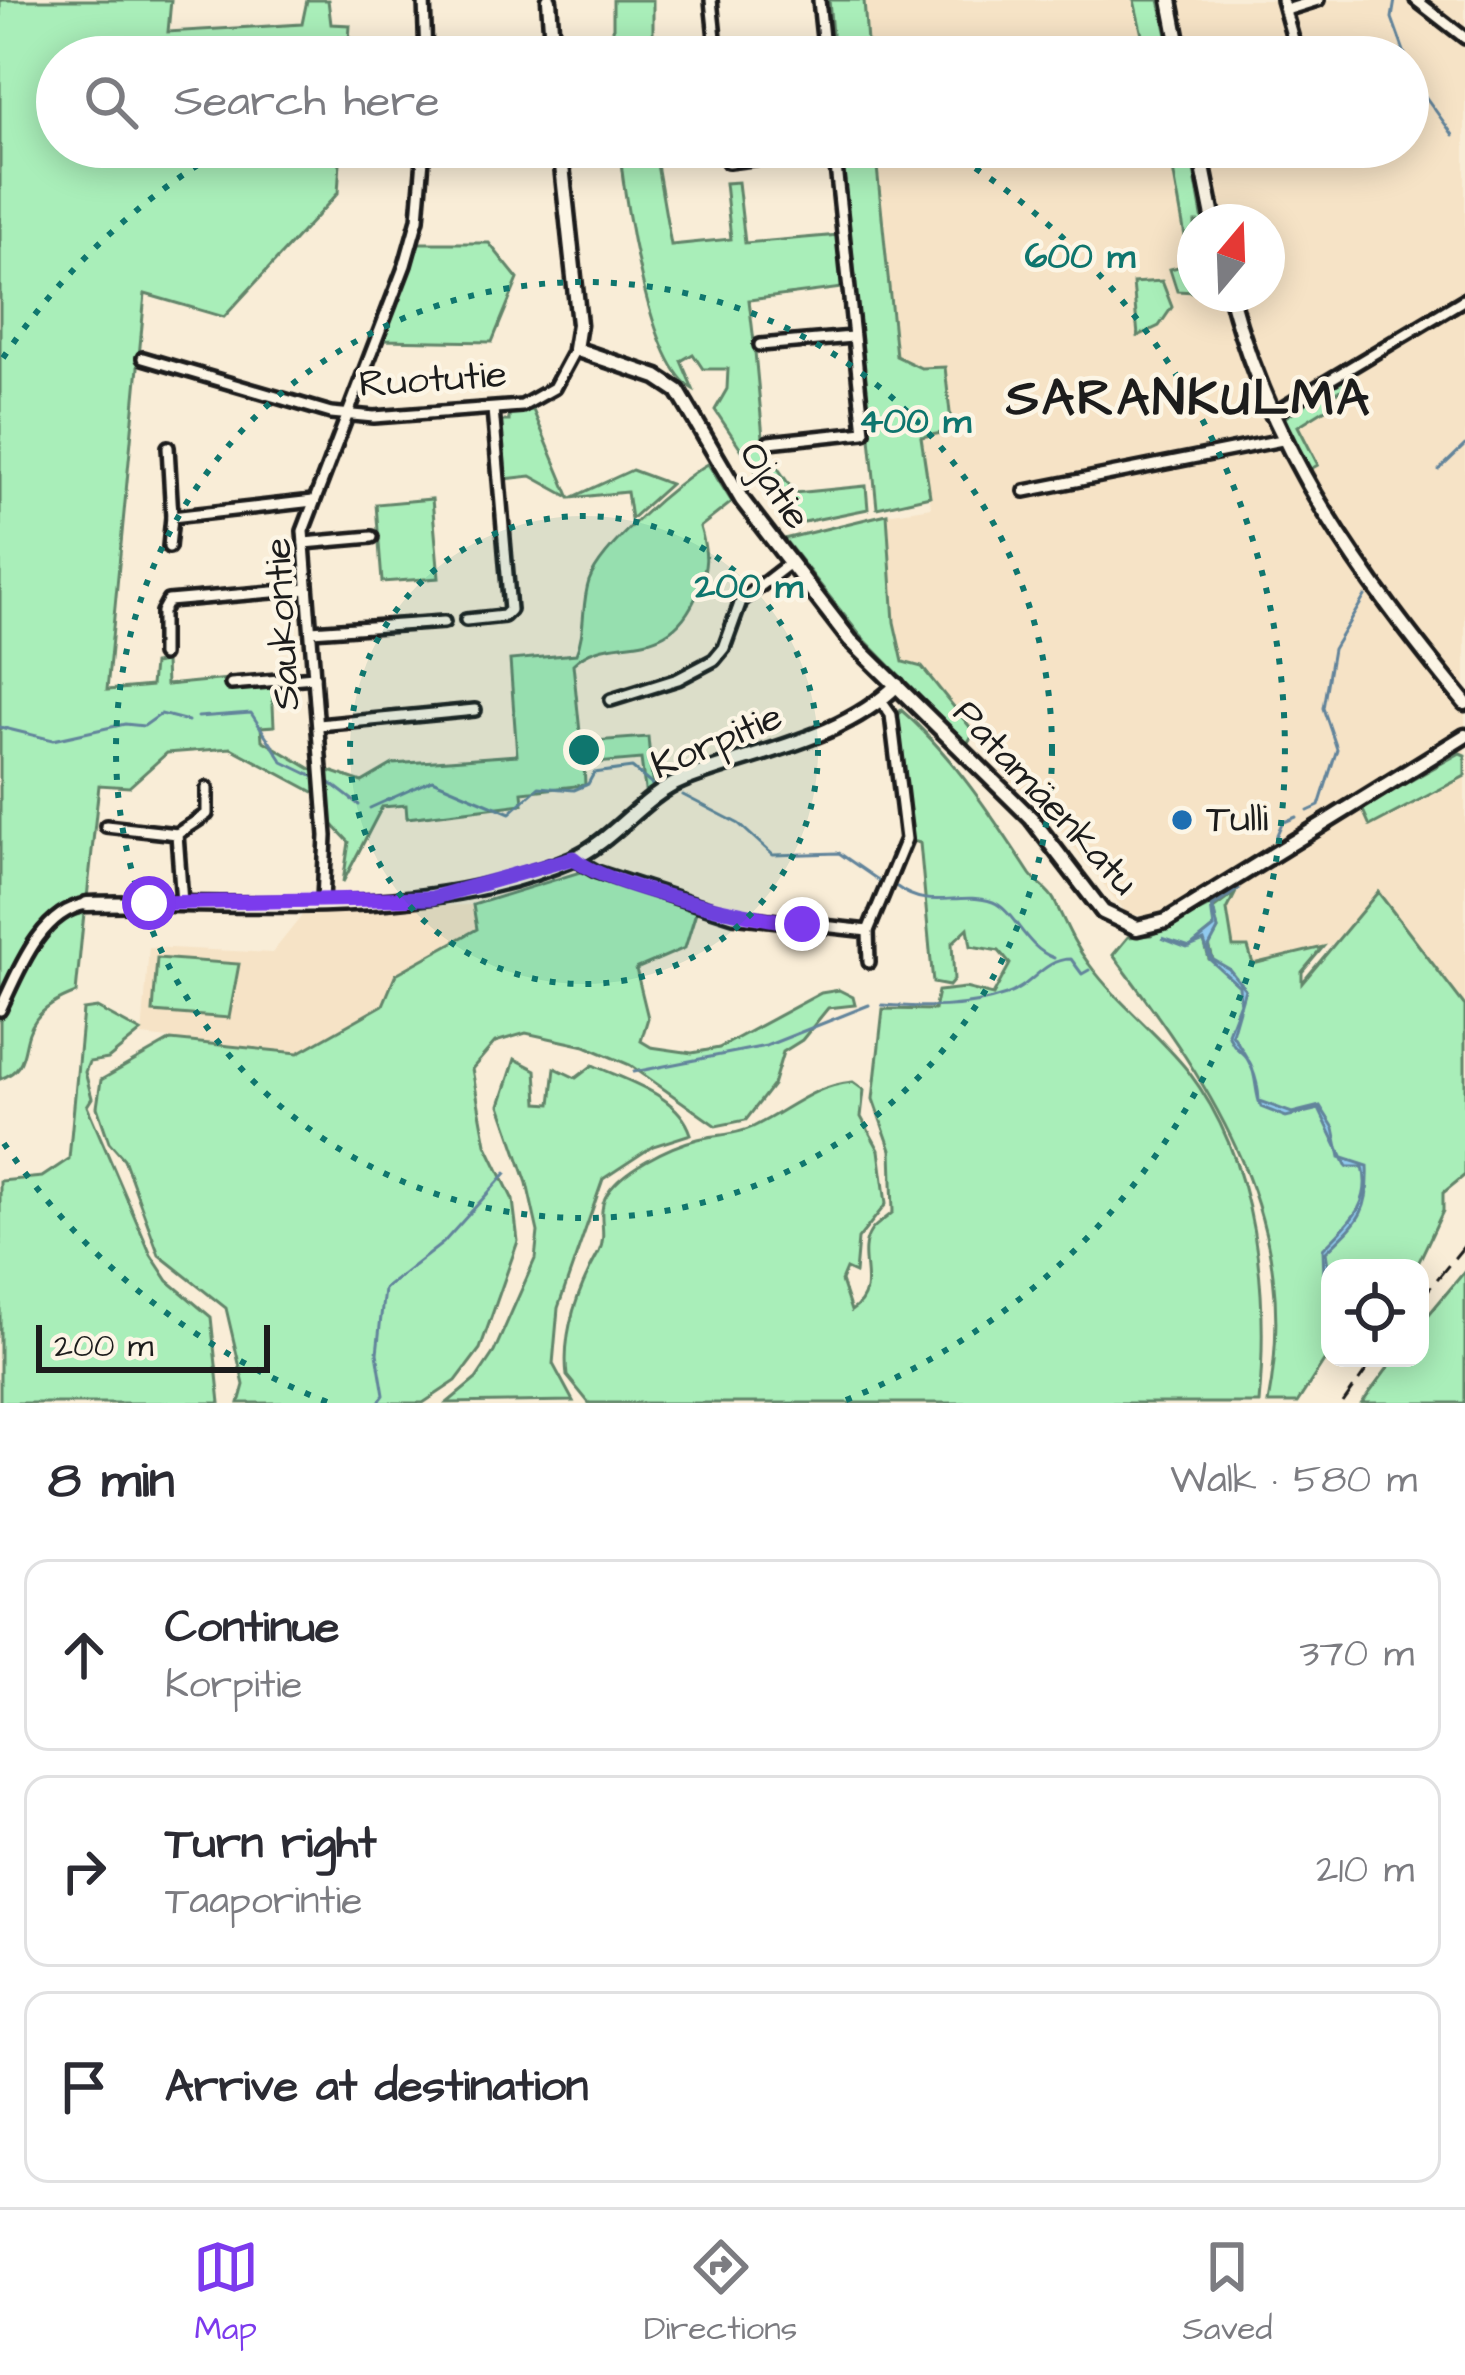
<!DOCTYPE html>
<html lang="en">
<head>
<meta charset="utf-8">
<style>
	:root { --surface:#fff; --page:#f7f7f7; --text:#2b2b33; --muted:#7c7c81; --line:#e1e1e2; --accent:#7c3aed }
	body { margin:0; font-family:"Architects Daughter",sans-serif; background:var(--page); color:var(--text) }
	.controls { position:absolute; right:36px; bottom:36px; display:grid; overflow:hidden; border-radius:24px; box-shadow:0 6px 30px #0003 }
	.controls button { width:108px; height:108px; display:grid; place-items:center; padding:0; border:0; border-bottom:3px solid var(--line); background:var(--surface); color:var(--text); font:60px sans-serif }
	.compass { position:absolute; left:1177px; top:204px; width:108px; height:108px; border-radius:50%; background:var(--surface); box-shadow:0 6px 30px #0003; rotate:19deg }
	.scale { position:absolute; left:36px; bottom:30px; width:234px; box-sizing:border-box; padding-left:12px; border:6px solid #1c1c1c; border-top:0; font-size:33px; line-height:42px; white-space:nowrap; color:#1c1c1c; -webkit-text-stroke:9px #fcf5e5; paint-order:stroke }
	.stop { position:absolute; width:36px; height:36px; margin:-27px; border:9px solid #7c3aed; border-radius:50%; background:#fff }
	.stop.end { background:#7c3aed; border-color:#fff; box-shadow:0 3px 12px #0008 }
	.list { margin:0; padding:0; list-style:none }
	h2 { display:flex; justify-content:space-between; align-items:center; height:156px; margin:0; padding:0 48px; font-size:51px }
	h2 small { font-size:39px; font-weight:400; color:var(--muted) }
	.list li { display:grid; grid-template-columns:78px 1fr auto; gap:36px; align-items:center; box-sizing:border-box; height:192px; margin:0 24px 24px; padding:0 24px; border:3px solid var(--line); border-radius:24px }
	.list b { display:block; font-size:45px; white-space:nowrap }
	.list p { margin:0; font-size:39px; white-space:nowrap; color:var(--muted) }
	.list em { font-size:39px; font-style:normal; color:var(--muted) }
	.icon { flex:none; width:66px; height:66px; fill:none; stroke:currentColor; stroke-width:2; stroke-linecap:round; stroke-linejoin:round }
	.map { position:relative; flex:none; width:1465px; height:1403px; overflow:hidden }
	.search { position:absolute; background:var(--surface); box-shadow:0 6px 30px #0003; left:36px; right:36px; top:36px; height:132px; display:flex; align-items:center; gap:30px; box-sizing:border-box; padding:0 42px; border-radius:66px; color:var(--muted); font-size:45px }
	.sheet { height:804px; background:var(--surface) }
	nav { display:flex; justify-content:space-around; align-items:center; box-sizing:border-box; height:168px; border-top:3px solid var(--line); background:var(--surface); font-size:33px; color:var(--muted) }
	nav a { display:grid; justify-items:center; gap:6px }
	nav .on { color:var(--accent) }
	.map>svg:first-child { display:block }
	.built { fill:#f6e3c6; fill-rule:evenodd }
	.green { fill:#a9eeb9; stroke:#62856a; stroke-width:3 }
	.water { fill:#90caef; stroke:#62849b; stroke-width:3 }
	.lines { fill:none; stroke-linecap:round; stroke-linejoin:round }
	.stream { stroke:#62849b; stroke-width:3 }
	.street-casing { stroke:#1c1c1c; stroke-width:18 }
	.secondary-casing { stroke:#1c1c1c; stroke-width:21 }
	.street { stroke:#fcf5e5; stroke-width:9 }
	.secondary { stroke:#fcf5e5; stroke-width:12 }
	.rail { stroke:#1c1c1c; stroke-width:3; stroke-dasharray:18 9; stroke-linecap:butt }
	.route { stroke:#7c3aed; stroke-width:15 }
	.ring { fill:none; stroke:#0f766e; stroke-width:6; stroke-dasharray:6 12 }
	.poi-dot { fill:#1f6fb2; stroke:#fcf5e5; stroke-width:4.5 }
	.labels { text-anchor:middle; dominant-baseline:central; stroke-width:9; stroke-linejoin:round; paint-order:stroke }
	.street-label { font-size:39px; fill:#1c1c1c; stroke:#fcf5e5 }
	.poi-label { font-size:39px; fill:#1c1c1c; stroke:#fcf5e5; text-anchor:start }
	.district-label { font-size:51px; font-weight:bold; letter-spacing:3px; fill:#1c1c1c; stroke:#fcf5e5 }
	.centre { fill:#0f766e; stroke:#fcf5e5; stroke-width:6 }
	.ring-label { font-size:36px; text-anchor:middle; font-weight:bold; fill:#0f766e; stroke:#fcf5e5; stroke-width:9; stroke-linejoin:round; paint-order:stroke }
</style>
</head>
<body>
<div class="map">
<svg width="1465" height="1403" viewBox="0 0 1465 1403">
	<rect width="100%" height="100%" fill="#f9edd7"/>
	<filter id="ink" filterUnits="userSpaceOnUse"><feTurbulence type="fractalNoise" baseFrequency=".00833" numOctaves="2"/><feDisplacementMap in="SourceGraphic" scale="24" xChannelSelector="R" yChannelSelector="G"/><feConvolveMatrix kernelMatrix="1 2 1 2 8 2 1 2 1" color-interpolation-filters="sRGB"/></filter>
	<g filter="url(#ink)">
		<g class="built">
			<path d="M864,0H1465V1006L1378,893L1331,945L1253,964L1232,948L1227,909L1240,888L1179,920L1127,914L1040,804L1003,775L989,747L922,667L903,662L894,622L887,514L931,507L921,437L952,431L945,367L921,368L896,356L875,147H1408V57H868ZM1195,222H1267V294H1195Z"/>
			<polygon points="473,905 478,928 397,974 383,1005 298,1053 142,1036 149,947 272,953 308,908"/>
		</g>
		<g class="green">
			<polygon points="0,0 171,0 168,32 302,24 307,0 328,0 331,24 350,25 348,57 57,57 57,147 341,147 338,193 224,317 145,294 107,690 151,686 153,664 165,662 166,685 228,679 231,688 272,685 274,726 261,727 262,740 316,772 319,795 231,748 167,753 129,787 99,785 87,898 47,918 0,1002"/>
			<rect x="613" y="0" width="40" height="57"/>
			<polygon points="829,0 864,0 868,57 834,57"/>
			<polygon points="1134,0 1159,0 1172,57 1147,57"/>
			<path d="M619,147H654L671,245L731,239L725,183L738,182L745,243L840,235L842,288L749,300L754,342H759L755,352L764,448L795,493L866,486L868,509L799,523L774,498L715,410L727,389L728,369H703L693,354L681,361L693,389C648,363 625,199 619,147Z"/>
			<polygon points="841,147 875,147 896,356 921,368 945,367 952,431 921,437 930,496 877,508"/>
			<polygon points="1169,147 1190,147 1203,222 1195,222 1195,292 1177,291 1170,269 1190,264"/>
			<polygon points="417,243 489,243 518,279 492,342 381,340"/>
			<polygon points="1162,281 1172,307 1159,326 1138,336 1133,283"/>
			<polygon points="1345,378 1351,384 1331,396 1335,403 1298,426 1318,465 1307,471 1284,418"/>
			<polygon points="533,410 570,498 571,498 531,476 504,479 499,421 509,421 509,413"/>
			<path d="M708,464L732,502L700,527C708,554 708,565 698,592C667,669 610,627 573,664L581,742L648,737L653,792L646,797L641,759L584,764L585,785L522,792L523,804L407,818L406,805L382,807L343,882L349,842L332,824L327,770L362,782L393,764L517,755L510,660L576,654C586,631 581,605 589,581C601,548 677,481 708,464Z"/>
			<polygon points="632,470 670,484 631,519 627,492 626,492 571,498"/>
			<polygon points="432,499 439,578 382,582 376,504"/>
			<polygon points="887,514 894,622 903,662 922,667 974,732 967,744 859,634 784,539"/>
			<path d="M901,710C951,753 995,820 1030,874C1037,884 1049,890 1054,900C1065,922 1073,943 1089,964C1117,1003 1158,1033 1188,1071C1258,1163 1269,1293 1259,1403H589L567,1376C562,1332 578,1289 599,1252C608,1235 597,1215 605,1198C618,1171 670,1146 698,1139C716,1135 736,1135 753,1127C789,1110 811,1086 853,1082L864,1090L861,1117L879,1150L886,1204L858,1239L855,1273L846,1269L841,1281L851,1311C883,1290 853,1257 871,1231C876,1224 886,1219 893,1212L891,1150L873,1099L883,1009L934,1010L938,991L965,988L993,995L1010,964L999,951L971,946L968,928L952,943L954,980L949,986L933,983L920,843L912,841L896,721Z"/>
			<polygon points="1460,753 1465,755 1465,776 1370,826 1362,808"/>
			<polygon points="580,872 685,904 696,912 685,948 636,969 648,1018 641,1041 651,1047 692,1053 719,1048 821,993 839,990 853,997 855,1005 828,1008 802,1040 783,1052 773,1085 746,1120 716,1126 630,1065 585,1046 526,1033 495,1042 472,1069 486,1144 513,1200 518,1241 480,1349 456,1381 423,1403 239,1403 244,1385 226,1308 159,1255 124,1159 109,1142 97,1107 101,1080 171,1040 298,1053 383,1005 396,974 477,929 473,905"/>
			<path d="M1236,892L1227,910L1233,947H1248L1253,964L1323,947L1302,972V983L1378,892L1465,1006V1175L1443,1193V1211L1416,1268H1330V1352L1297,1403H1268C1303,1221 1216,1092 1113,955L1128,937L1151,935L1212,905L1214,928L1197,942L1204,941L1209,959L1213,960L1209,944L1218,930L1213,909Z"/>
			<path d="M84,913L76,993C0,1021 46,1063 0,1079V1020L44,937L62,919Z"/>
			<polygon points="157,958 239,964 229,1018 153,1012"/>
			<polygon points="97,1008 141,1032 108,1059 89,1062 85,1072 92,1098 87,1106 151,1255 168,1281 211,1317 220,1403 0,1403 0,1181 42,1177 69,1159 83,1010"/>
			<path d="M515,1059L536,1070L538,1103L551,1104L555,1068L576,1078L593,1065C627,1081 679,1095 691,1134L653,1146L603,1179L558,1308L553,1364L573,1401L447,1403L476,1379L494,1352L535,1259L538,1232L527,1183L500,1105Z"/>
			<polygon points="1465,1271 1465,1403 1362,1403 1395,1358 1420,1358 1420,1325"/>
		</g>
		<path class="water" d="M1240,888L1213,907L1218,930L1209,947L1212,959L1229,969L1245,989L1232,1034C1246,1056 1258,1072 1259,1101L1292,1113L1320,1106L1334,1128L1340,1157L1368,1166C1370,1214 1357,1222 1326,1252L1330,1279L1324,1276L1323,1249C1347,1224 1373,1205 1363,1167H1347L1319,1109L1286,1117L1261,1107C1255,1093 1257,1080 1251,1065C1244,1050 1234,1052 1228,1033L1240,1002L1239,986L1210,960L1204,941L1187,948L1162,938L1190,947L1214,928L1211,906Z"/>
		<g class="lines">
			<g class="stream">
				<polyline points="1395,0 1392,18 1406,57"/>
				<polyline points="1408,63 1415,82 1453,135"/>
				<polyline points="1439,470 1465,445"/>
				<polyline points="198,717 251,713 283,762 316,778"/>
				<polyline points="0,727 53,740 125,724 144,726 161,714 188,721"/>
				<polyline points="329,782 359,805"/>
				<polyline points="683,795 739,824 773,855 839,853 884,884"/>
				<polyline points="370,808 432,780 510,813 539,787 574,790 588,784 594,773 632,768 656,788"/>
				<polyline points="1308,811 1319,806 1337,749 1323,708 1333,649 1365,596"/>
				<polyline points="1276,837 1282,823 1296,817"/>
				<path d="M897,887C930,912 960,890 993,902C1015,911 1024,947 1054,958"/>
				<path d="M882,1005C925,1008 965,1009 1006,995C1031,987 1043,959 1071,959L1082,974L1089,970"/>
				<polyline points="634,1072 766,1046 869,1005"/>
				<polyline points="378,1403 384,1395 377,1353 384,1289 443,1243 506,1173"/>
			</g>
			<defs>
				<g id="street">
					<polyline points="424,0 426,57"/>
					<polyline points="711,0 717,57"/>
					<polyline points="819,0 825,57"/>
					<polyline points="1282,0 1298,57"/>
					<polyline points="1416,0 1465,38"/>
					<polyline points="1286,10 1318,0"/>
					<polyline points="727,147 728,162 834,149"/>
					<polyline points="1202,164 1257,147"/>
					<polyline points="760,345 852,337"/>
					<polyline points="143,358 331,413 374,417 522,406 554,388 575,349"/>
					<polyline points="1271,415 1465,299"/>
					<polyline points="769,442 864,432 834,147"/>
					<polyline points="168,447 172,517"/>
					<polyline points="1025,491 1282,440"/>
					<polyline points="304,543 372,537"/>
					<polyline points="169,547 172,517 313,501"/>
					<polyline points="466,620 504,616 510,610 493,409"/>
					<polyline points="311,631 444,622"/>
					<polyline points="162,655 162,612 168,601 307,589"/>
					<polyline points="231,684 314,677"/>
					<polyline points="611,700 678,679 714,660 724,648 741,601 790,563"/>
					<polyline points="319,725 475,710"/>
					<polyline points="106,826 177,834 182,903"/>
					<polyline points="177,834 207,814 207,788"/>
					<polyline points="573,858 597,872 733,916 868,931"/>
					<polyline points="323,901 326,836 303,531 405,265 418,219 424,147"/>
					<polyline points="869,962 868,931 906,839 891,715 881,701"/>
					<path d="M0,1010C18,972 40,911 87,904"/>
				</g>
				<g id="secondary">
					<polyline points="549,0 553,57"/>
					<polyline points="1170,0 1181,57"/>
					<polyline points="560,147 579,324 575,349 657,377 678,391 742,500 850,640 1031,818 1103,912 1137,928 1166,921 1465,736"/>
					<polyline points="1199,147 1214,222"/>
					<path d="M1230,294C1272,454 1362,577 1465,703"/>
					<path d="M87,904C247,900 422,923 572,859C614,841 641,797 683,780C754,752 842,740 897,685"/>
				</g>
			</defs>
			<use href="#street" class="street-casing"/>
			<use href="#secondary" class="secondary-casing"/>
			<use href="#street" class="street"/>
			<use href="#secondary" class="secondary"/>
			<g class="rail">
				<polyline points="1420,1300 1465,1245"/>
				<polyline points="1343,1403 1375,1358"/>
			</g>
		</g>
	</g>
	<g class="lines" filter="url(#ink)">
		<path class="route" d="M149,903L432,898L573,858C607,888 754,918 802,924"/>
	</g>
	<circle cx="584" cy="750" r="234" fill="#0f766e" fill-opacity=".12"/>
	<g class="ring">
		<circle cx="584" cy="750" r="234"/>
		<circle cx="584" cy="750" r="468"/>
		<path d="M327 1402A701 701 0 0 1 3 1142M3 358A701 701 0 0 1 223 149M480 57A701 701 0 0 1 688 57M945 149A701 701 0 0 1 841 1402"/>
	</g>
	<circle class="poi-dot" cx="1182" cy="820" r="12"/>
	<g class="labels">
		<g class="street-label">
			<text transform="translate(433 380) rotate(-4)">Ruotutie</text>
			<text transform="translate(774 486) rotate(56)">Ojatie</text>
			<text transform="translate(283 624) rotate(-93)">Saukontie</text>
			<text transform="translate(717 742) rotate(-23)">Korpitie</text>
			<text transform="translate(1045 798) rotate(47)">Patamäenkatu</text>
		</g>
		<g class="poi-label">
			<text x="1206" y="820">Tulli</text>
		</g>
		<g class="district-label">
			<text x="1189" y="399">SARANKULMA</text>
		</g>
	</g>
	<circle cx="584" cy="750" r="18" class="centre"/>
	<g class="ring-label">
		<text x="1080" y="267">600 m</text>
		<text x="915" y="432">400 m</text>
		<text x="749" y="597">200 m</text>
	</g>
</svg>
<div class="controls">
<button><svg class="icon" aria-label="locate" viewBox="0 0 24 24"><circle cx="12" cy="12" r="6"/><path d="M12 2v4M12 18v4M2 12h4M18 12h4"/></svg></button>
</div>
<svg class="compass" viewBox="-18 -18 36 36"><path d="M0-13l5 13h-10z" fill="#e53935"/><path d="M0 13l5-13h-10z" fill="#7c7c81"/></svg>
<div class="scale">200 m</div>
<div class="stop" style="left:149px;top:903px"></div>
<div class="stop end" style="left:802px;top:924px"></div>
<div class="search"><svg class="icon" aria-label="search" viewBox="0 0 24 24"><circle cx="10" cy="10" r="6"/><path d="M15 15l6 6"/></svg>Search here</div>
</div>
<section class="sheet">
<h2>8 min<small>Walk · 580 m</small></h2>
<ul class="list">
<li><svg class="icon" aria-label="ahead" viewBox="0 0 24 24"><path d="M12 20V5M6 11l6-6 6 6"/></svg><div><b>Continue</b><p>Korpitie</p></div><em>370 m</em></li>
<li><svg class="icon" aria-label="right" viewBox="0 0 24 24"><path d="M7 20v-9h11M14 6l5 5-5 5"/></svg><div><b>Turn right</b><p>Taaporintie</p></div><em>210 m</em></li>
<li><svg class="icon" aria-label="arrive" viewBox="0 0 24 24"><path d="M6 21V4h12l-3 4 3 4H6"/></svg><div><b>Arrive at destination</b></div></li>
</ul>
</section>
<nav>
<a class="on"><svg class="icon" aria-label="map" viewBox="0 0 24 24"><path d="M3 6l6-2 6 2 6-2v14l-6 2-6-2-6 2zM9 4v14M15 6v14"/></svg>Map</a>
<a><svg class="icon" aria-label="directions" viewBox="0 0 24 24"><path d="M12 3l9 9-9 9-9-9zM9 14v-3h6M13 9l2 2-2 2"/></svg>Directions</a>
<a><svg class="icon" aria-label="saved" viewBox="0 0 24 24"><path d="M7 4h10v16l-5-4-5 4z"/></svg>Saved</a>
</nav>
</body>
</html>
